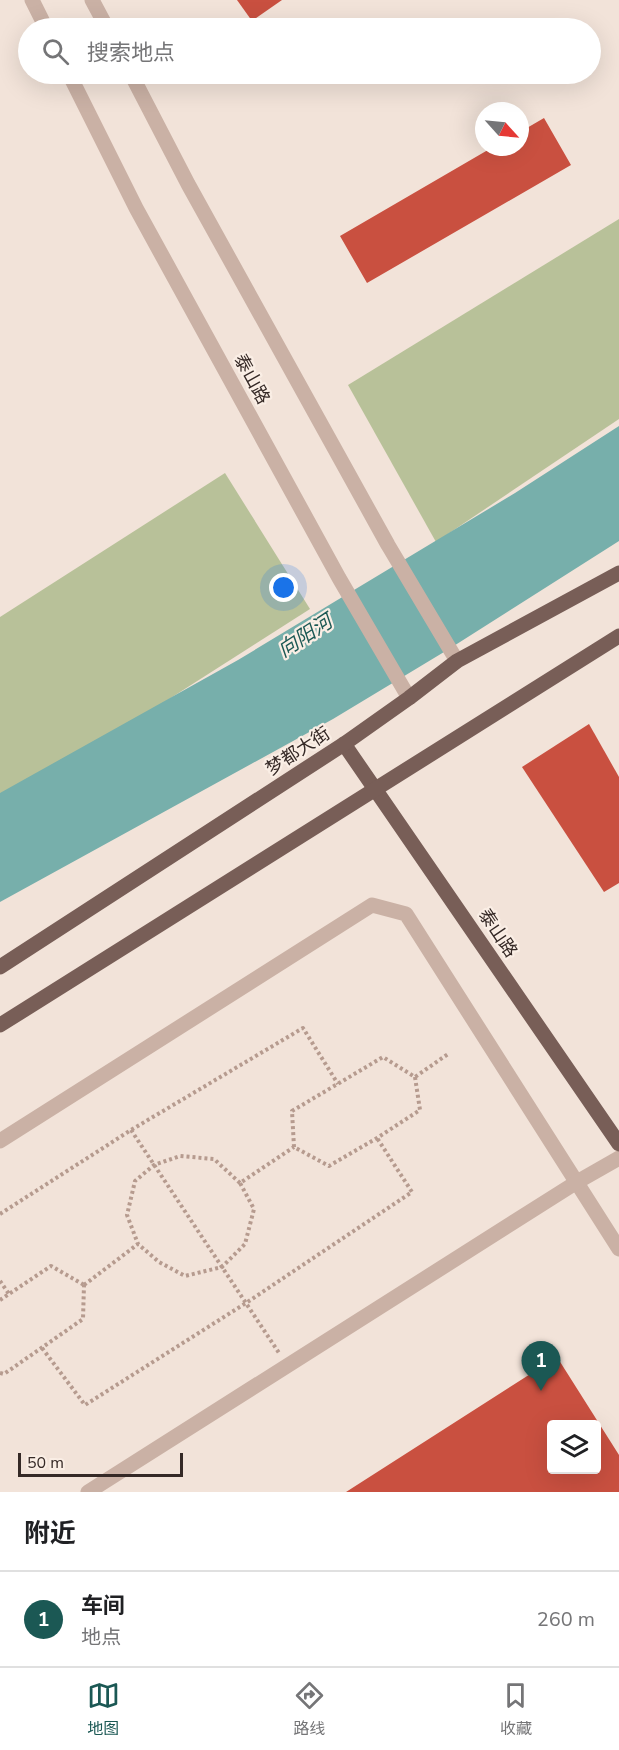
<!DOCTYPE html>
<html lang="zh">
<head>
<meta charset="utf-8">
<style>
	:root { --surface:#fff; --page:#f2f2f2; --text:#202124; --muted:#757577; --line:#e0e0e0; --accent:#1b5854 }
	body { margin:0; font-family:"Nunito Sans","Noto Sans SC",sans-serif; background:var(--page); color:var(--text) }
	.controls { position:absolute; right:18px; bottom:18px; display:grid; overflow:hidden; border-radius:6px; box-shadow:0 6px 24px #0002 }
	.controls button { width:54px; height:54px; display:grid; place-items:center; padding:0; border:0; border-bottom:2px solid var(--line); background:var(--surface); color:var(--text); font:30px sans-serif }
	.compass { position:absolute; left:475px; top:102px; width:54px; height:54px; border-radius:50%; background:var(--surface); box-shadow:0 6px 24px #0002; rotate:117deg }
	.scale { position:absolute; left:18px; bottom:15px; width:165px; box-sizing:border-box; padding-left:6px; border:3px solid #352926; border-top:0; font-size:16px; line-height:21px; white-space:nowrap; color:#352926; -webkit-text-stroke:4px #faeee5; paint-order:stroke }
	.you { position:absolute; left:284px; top:588px; width:21px; height:21px; margin:-15px; border:4px solid #fff; border-radius:50%; background:#1a73e8; box-shadow:0 0 0 9px #1a73e833 }
	.badge { display:grid; place-items:center; width:39px; height:39px; border-radius:50%; background:var(--accent); color:#fff; font-size:20px; font-weight:700 }
	.pin { position:absolute; translate:-50% -50px; filter:drop-shadow(0 2px 3px #0008) }
	.pin::after { content:''; position:absolute; top:32px; width:21px; height:18px; background:inherit; clip-path:polygon(0 0,100% 0,50% 100%) }
	.list { margin:0; padding:0; list-style:none }
	h2 { display:flex; justify-content:space-between; align-items:center; height:78px; margin:0; padding:0 24px; font-size:26px }
	h2 small { font-size:20px; font-weight:400; color:var(--muted) }
	.list li { display:grid; grid-template-columns:39px 1fr auto; gap:18px; align-items:center; box-sizing:border-box; height:96px; padding:0 24px; border-top:2px solid var(--line) }
	.list b { display:block; font-size:22px; white-space:nowrap }
	.list p { margin:0; font-size:20px; white-space:nowrap; color:var(--muted) }
	.list em { font-size:20px; font-style:normal; color:var(--muted) }
	.icon { flex:none; width:33px; height:33px; fill:none; stroke:currentColor; stroke-width:2; stroke-linecap:round; stroke-linejoin:round }
	.map { position:relative; flex:none; width:619px; height:1492px; overflow:hidden }
	.search { position:absolute; background:var(--surface); box-shadow:0 6px 24px #0002; left:18px; right:18px; top:18px; height:66px; display:flex; align-items:center; gap:15px; box-sizing:border-box; padding:0 21px; border-radius:33px; color:var(--muted); font-size:22px }
	.sheet { height:174px; background:var(--surface) }
	nav { display:flex; justify-content:space-around; align-items:center; box-sizing:border-box; height:84px; border-top:2px solid var(--line); background:var(--surface); font-size:16px; color:var(--muted) }
	nav a { display:grid; justify-items:center; gap:3px }
	nav .on { color:var(--accent) }
	.map>svg:first-child { display:block }
	.green { fill:#b8c199 }
	.water { fill:#77afab }
	.building { fill:#c95040; fill-rule:evenodd }
	.lines { fill:none; stroke-linecap:round; stroke-linejoin:round }
	.path { stroke:#b69b8f; stroke-width:4; stroke-dasharray:3 3; stroke-linecap:butt }
	.minor { stroke:#cab1a5; stroke-width:15 }
	.major { stroke:#785e57; stroke-width:15 }
	.labels { text-anchor:middle; dominant-baseline:central; stroke-width:4.5; stroke-linejoin:round; paint-order:stroke }
	.street-label { font-size:18px; fill:#352926; stroke:#faeee5 }
	.water-label { font-size:20px; font-style:italic; fill:#1b5854; stroke:#faeee5 }
</style>
</head>
<body>
<div class="map">
<svg width="619" height="1492" viewBox="0 0 619 1492">
	<rect width="100%" height="100%" fill="#f2e3d9"/>
	<g class="green">
		<polygon points="619,219 619,419 436,542 348,385"/>
		<polygon points="225,473 310,609 0,807 0,617"/>
	</g>
	<polygon class="water" points="619,426 619,541 449,649 333,719 0,902 0,793 238,660 515,493"/>
	<g class="building">
		<polygon points="237,0 282,0 252,21"/>
		<polygon points="544,118 571,165 367,283 340,236 493,147 520,147 520,132"/>
		<polygon points="589,724 619,777 619,883 604,892 522,767"/>
		<path d="M557,1357L619,1455V1492H346ZM552,1424H596V1470H552Z"/>
	</g>
	<g class="lines">
		<g class="path">
			<polyline points="415,1077 420,1110 377,1138 329,1166 294,1147 292,1111 383,1057 415,1077 448,1054"/>
			<polyline points="131,1130 279,1353"/>
			<polyline points="240,1183 214,1159 180,1156 154,1165 135,1181 127,1215 138,1244 159,1262 185,1276 222,1267 245,1244 254,1209 240,1183 294,1147"/>
			<polyline points="0,1214 131,1130 303,1028 338,1084"/>
			<polyline points="0,1281 9,1294"/>
			<polyline points="84,1285 138,1244"/>
			<polyline points="0,1300 51,1266 84,1285"/>
			<polyline points="42,1348 85,1405 246,1303 412,1192 377,1138"/>
			<polyline points="0,1373 4,1374 83,1319 84,1285"/>
		</g>
		<g class="minor">
			<polyline points="32,0 46,28"/>
			<polyline points="92,0 107,28"/>
			<polyline points="69,74 136,208 339,578 409,698"/>
			<polyline points="131,74 188,184 388,545 457,661"/>
			<polyline points="0,1141 372,905 406,914 619,1249"/>
			<polyline points="88,1492 577,1182 619,1158"/>
		</g>
		<g class="major">
			<polyline points="344,744 619,1144"/>
			<polyline points="0,967 344,744 409,698 457,661 619,573"/>
			<polyline points="0,1025 619,636"/>
		</g>
	</g>
	<g class="labels">
		<g class="street-label">
			<text transform="translate(252 379) rotate(61)">泰山路</text>
			<text transform="translate(298 751) rotate(-33)">梦都大街</text>
			<text transform="translate(498 933) rotate(56)">泰山路</text>
		</g>
		<g class="water-label">
			<text transform="translate(305 636) rotate(-33)">向阳河</text>
		</g>
	</g>
</svg>
<div class="controls">
<button><svg class="icon" aria-label="layers" viewBox="0 0 24 24"><path d="M12 4l9 5-9 5-9-5zM3 14l9 5 9-5"/></svg></button>
</div>
<svg class="compass" viewBox="-18 -18 36 36"><path d="M0-13l5 13h-10z" fill="#e53935"/><path d="M0 13l5-13h-10z" fill="#757577"/></svg>
<div class="scale">50 m</div>
<div class="you"></div>
<div class="pin badge" style="left:541px;top:1391px">1</div>
<div class="search"><svg class="icon" aria-label="search" viewBox="0 0 24 24"><circle cx="10" cy="10" r="6"/><path d="M15 15l6 6"/></svg>搜索地点</div>
</div>
<section class="sheet">
<h2>附近<small></small></h2>
<ul class="list">
<li><span class="badge">1</span><div><b>车间</b><p>地点</p></div><em>260 m</em></li>
</ul>
</section>
<nav>
<a class="on"><svg class="icon" aria-label="map" viewBox="0 0 24 24"><path d="M3 6l6-2 6 2 6-2v14l-6 2-6-2-6 2zM9 4v14M15 6v14"/></svg>地图</a>
<a><svg class="icon" aria-label="directions" viewBox="0 0 24 24"><path d="M12 3l9 9-9 9-9-9zM9 14v-3h6M13 9l2 2-2 2"/></svg>路线</a>
<a><svg class="icon" aria-label="saved" viewBox="0 0 24 24"><path d="M7 4h10v16l-5-4-5 4z"/></svg>收藏</a>
</nav>
</body>
</html>
